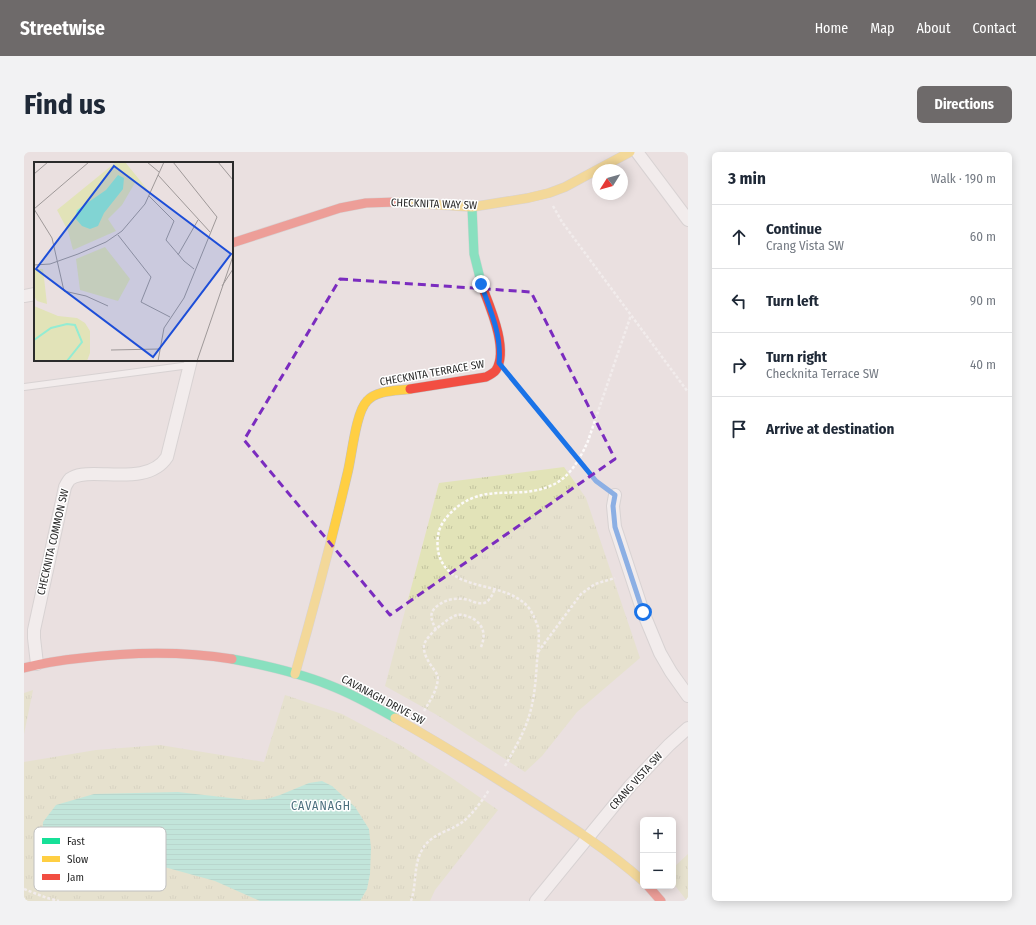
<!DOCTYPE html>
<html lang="en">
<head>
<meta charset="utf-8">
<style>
	:root { --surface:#fff; --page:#f2f2f3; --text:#1f2937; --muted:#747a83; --line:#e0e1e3; --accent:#6e6a6a }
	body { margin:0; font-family:"Fira Sans Condensed",sans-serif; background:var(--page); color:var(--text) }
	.controls { position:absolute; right:12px; bottom:12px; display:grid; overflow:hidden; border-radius:6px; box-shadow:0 2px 10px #0003 }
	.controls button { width:36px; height:36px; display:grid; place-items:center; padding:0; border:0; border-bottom:1px solid var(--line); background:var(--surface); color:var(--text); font:20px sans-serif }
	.compass { position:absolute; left:568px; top:12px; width:36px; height:36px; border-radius:50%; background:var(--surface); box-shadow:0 2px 10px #0003; rotate:233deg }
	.stop { position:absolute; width:12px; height:12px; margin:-9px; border:3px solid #1a73e8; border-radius:50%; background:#fff }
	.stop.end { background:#1a73e8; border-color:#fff; box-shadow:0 1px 4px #0008 }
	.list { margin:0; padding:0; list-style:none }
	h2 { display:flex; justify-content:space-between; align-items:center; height:52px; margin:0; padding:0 16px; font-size:17px }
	h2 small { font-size:13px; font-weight:400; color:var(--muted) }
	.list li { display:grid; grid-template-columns:26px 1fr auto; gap:12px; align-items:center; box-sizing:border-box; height:64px; padding:0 16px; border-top:1px solid var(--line) }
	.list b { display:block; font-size:15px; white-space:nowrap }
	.list p { margin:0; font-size:13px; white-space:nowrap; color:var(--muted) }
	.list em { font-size:13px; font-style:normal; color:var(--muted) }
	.icon { flex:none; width:22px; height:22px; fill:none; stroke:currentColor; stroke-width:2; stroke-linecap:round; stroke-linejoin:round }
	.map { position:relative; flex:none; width:664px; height:749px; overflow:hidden; border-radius:6px }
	header { display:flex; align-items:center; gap:24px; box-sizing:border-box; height:56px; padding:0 20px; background:var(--accent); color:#fff }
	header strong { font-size:19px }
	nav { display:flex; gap:22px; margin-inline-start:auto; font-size:14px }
	.intro { display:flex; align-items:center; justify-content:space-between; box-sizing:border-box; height:96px; padding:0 24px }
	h1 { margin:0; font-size:28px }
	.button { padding:10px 18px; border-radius:6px; background:var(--accent); color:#fff; font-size:14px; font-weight:700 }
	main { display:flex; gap:24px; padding:0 24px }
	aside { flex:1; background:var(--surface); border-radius:6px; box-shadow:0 2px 10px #0003 }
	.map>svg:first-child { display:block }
	.park { fill:url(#park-tufts) }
	.water { fill:url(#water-rules) }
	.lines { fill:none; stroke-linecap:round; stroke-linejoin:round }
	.lane-casing { stroke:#c3c1c2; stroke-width:8 }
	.street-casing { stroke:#c3c1c2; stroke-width:14 }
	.fast-casing { stroke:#c3c1c2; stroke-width:10 }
	.slow-casing { stroke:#c3c1c2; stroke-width:10 }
	.jam-casing { stroke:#c3c1c2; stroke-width:10 }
	.path { stroke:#fcfafa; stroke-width:2.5; stroke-dasharray:3 2; stroke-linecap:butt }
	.lane { stroke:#fcfafa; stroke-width:6 }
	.street { stroke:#fcfafa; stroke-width:12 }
	.fast { stroke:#16e098; stroke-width:9 }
	.slow { stroke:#ffcf43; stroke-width:9 }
	.jam { stroke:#f24e42; stroke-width:9 }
	.route { stroke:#1a73e8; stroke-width:5 }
	.marked { fill:none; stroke:#7b2cbf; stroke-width:3; stroke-dasharray:8 5; stroke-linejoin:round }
	.labels { text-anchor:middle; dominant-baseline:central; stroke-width:3; stroke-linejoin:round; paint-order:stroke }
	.street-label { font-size:11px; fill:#2b2b2b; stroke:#fff }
	.neighbourhood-label { font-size:12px; letter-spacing:1px; fill:#4a6e7d; stroke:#fff }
	.inset-river { fill:none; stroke:#93ecd3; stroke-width:2 }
	.inset-road { fill:none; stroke:#9e9898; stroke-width:1 }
	.view { fill:#1d4ed8; fill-opacity:0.15; stroke:#1d4ed8; stroke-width:2 }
	.inset-edge { fill:none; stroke:#2b2b2b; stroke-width:2 }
	.key { fill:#fff; stroke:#bfbfbf; stroke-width:1 }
	.key-label { font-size:11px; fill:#2b2b2b }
</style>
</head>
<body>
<header>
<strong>Streetwise</strong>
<nav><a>Home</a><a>Map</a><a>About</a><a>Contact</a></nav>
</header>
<div class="intro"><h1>Find us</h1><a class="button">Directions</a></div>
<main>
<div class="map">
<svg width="664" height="749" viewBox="0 0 664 749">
	<defs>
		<pattern id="park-tufts" width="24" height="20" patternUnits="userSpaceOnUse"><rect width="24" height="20" fill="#e2e3b8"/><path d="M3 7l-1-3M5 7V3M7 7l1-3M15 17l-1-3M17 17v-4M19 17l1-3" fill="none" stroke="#c2c39e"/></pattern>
		<pattern id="water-rules" width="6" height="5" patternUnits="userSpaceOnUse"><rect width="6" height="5" fill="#93ecd3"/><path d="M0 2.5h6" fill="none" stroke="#7fcbb5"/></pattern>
	</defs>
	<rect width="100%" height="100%" fill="#eae0e0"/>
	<g class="park">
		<polygon points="540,315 562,346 616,506 553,560 518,604 501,620 413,563 361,534 415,331"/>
		<polygon points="9,538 0,582 0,541"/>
		<polygon points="261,543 318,562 376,593 425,624 474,658 411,738 406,749 0,749 0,610 72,598 136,593 240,610"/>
		<polygon points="664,702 664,749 663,749 649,731 649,716"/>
	</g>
	<polygon class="water" points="298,629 308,634 331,655 345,677 347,696 346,722 343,737 336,749 236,749 191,729 122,710 55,713 26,704 18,690 19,670 32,653 70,642 154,640 224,648 243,647 256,643 285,631"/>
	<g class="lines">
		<defs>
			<polyline id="lane" points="0,235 166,213"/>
			<g id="street">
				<polyline points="613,0 664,68"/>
				<polyline points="0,144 11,142"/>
				<polyline points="591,343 589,354 591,375 619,460 636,501 647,520 664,544"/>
				<path d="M13,512L10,486V478L41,335C42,333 44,329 46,327C53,322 62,322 70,322C95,322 128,328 143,305L167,208"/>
				<polyline points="512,749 606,634 645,593 664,576"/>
			</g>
			<g id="fast">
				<polyline points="448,55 450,102 458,134"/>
				<path d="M208,507C240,513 275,521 305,533C328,542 350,554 371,566"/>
			</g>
			<g id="slow">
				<polyline points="373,50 448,55 504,46 525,41 541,35 606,0"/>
				<path d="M271,522C290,455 308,387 324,319C328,302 332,260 343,249C353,238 373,239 386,237"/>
				<path d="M371,566C417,592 461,619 506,648C545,673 584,698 619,729"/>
			</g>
			<g id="jam">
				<polyline points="208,91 316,56 342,51 373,50"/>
				<path d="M386,237L462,225C466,223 470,221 472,218C485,198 466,155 458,134"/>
				<path d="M0,516C19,511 38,508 58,506C108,500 158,499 208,507"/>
				<polyline points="624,734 637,749"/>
			</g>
		</defs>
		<use href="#lane" class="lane-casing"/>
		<use href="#street" class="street-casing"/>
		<use href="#fast" class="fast-casing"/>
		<use href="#slow" class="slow-casing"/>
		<use href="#jam" class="jam-casing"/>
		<g class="path">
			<polyline points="529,54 538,70 664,240"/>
			<polyline points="486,224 572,329 581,336"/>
			<path d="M412,478C408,469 404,462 412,455C421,447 433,445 445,448C449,450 455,452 460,451C466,449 469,442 471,436"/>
			<polyline points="514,500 557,442 571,432 591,426"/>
			<path d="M400,559C407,547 414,537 414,524C409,515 399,505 400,494C400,485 425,465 433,463C438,462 443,464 448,466C460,473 462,483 457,495"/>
			<path d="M481,614C491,596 502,578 507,557C511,541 512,525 513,509C514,498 516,486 514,475C512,469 509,462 505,456C481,427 427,442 415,403C413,396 413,386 415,379C418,369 426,361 433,355C464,331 494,348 526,334C545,327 556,307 564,289L607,163"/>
			<polyline points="0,737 23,746 35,749"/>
			<path d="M387,749C393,732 389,714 398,698C406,682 427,679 440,669C450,660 458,649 465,638"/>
		</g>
		<use href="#lane" class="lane"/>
		<use href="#street" class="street"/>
		<use href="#fast" class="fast"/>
		<use href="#slow" class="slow"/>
		<use href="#jam" class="jam"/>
	</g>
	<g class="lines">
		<path class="route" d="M457,132C466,158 478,183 475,211L572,329L591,343L589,354L591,375L619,460"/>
	</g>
	<path d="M0 0H664V749H0ZM316,127L507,140L591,307L366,463L220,288Z" fill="#eae0e0" fill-opacity=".55" fill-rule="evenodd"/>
	<path class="marked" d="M316,127L507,140L591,307L366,463L220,288Z"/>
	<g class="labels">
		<g class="street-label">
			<text transform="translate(410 52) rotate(2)">CHECKNITA WAY SW</text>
			<text transform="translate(408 221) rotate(-10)">CHECKNITA TERRACE SW</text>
			<text transform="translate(29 390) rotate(-77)">CHECKNITA COMMON SW</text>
			<text transform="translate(359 548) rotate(28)">CAVANAGH DRIVE SW</text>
			<text transform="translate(612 629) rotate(-48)">CRANG VISTA SW</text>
		</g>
		<g class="neighbourhood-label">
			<text x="297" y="654">CAVANAGH</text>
		</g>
	</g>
	<g transform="translate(10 10)">
		<rect width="199" height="199" fill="#eae0e0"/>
		<path d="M0,144L24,154L43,156L51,161L56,169V191L53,199H0Z" fill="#e2e3b8"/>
		<path d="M82,0H91L113,27L112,30L102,19L88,43L74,57L82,69L39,88L34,69L23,48ZM71,85L96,117L84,139L46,128L42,97ZM0,107H9L13,142L3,139L0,134Z" fill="#e2e3b8"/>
		<path d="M84,13L90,16L89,27L70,51L64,64L56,67L48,64L41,56L43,48L72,28Z" fill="#93ecd3"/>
		<path class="inset-river" d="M0,178L17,166L33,162L41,163L48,180L33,199"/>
		<path class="inset-road" d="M55,0L0,47L18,76L30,129L52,134L74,144M113,0L125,10M184,0L199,18M0,12L14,0M124,13L176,70M115,34L140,59L132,78L150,99L160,107M84,73L117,115L107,140L136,155M144,93L164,58M0,103L16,102L44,92L72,80L88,69L111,42L130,0M188,124L199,107M77,188L125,187M124,199L130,166L150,136L183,55L139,0M163,199L199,94"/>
		<path class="view" d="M80,4L197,92L119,195L2,107Z"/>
		<rect width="199" height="199" class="inset-edge"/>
	</g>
	<rect x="10" y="675" width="132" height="64" rx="6" class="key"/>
	<rect x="18" y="686" width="18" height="6" fill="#16e098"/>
	<rect x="18" y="704" width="18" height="6" fill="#ffcf43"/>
	<rect x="18" y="722" width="18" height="6" fill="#f24e42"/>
	<g class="key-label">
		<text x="43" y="693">Fast</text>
		<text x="43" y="711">Slow</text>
		<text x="43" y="729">Jam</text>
	</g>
</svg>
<div class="controls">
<button>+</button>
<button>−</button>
</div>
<svg class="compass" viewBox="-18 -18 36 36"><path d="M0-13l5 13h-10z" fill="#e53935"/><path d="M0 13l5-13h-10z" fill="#747a83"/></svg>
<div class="stop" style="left:619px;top:460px"></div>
<div class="stop end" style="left:457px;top:132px"></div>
</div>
<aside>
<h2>3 min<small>Walk · 190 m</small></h2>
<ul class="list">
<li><svg class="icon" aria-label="ahead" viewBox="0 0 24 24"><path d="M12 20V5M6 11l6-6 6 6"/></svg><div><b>Continue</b><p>Crang Vista SW</p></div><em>60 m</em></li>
<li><svg class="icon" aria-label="left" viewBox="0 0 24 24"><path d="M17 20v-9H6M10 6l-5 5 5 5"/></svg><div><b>Turn left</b></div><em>90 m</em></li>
<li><svg class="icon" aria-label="right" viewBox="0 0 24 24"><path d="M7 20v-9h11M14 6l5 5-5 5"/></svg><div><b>Turn right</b><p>Checknita Terrace SW</p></div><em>40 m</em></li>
<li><svg class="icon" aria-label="arrive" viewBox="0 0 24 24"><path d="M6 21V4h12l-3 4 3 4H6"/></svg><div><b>Arrive at destination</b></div></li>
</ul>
</aside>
</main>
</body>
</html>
